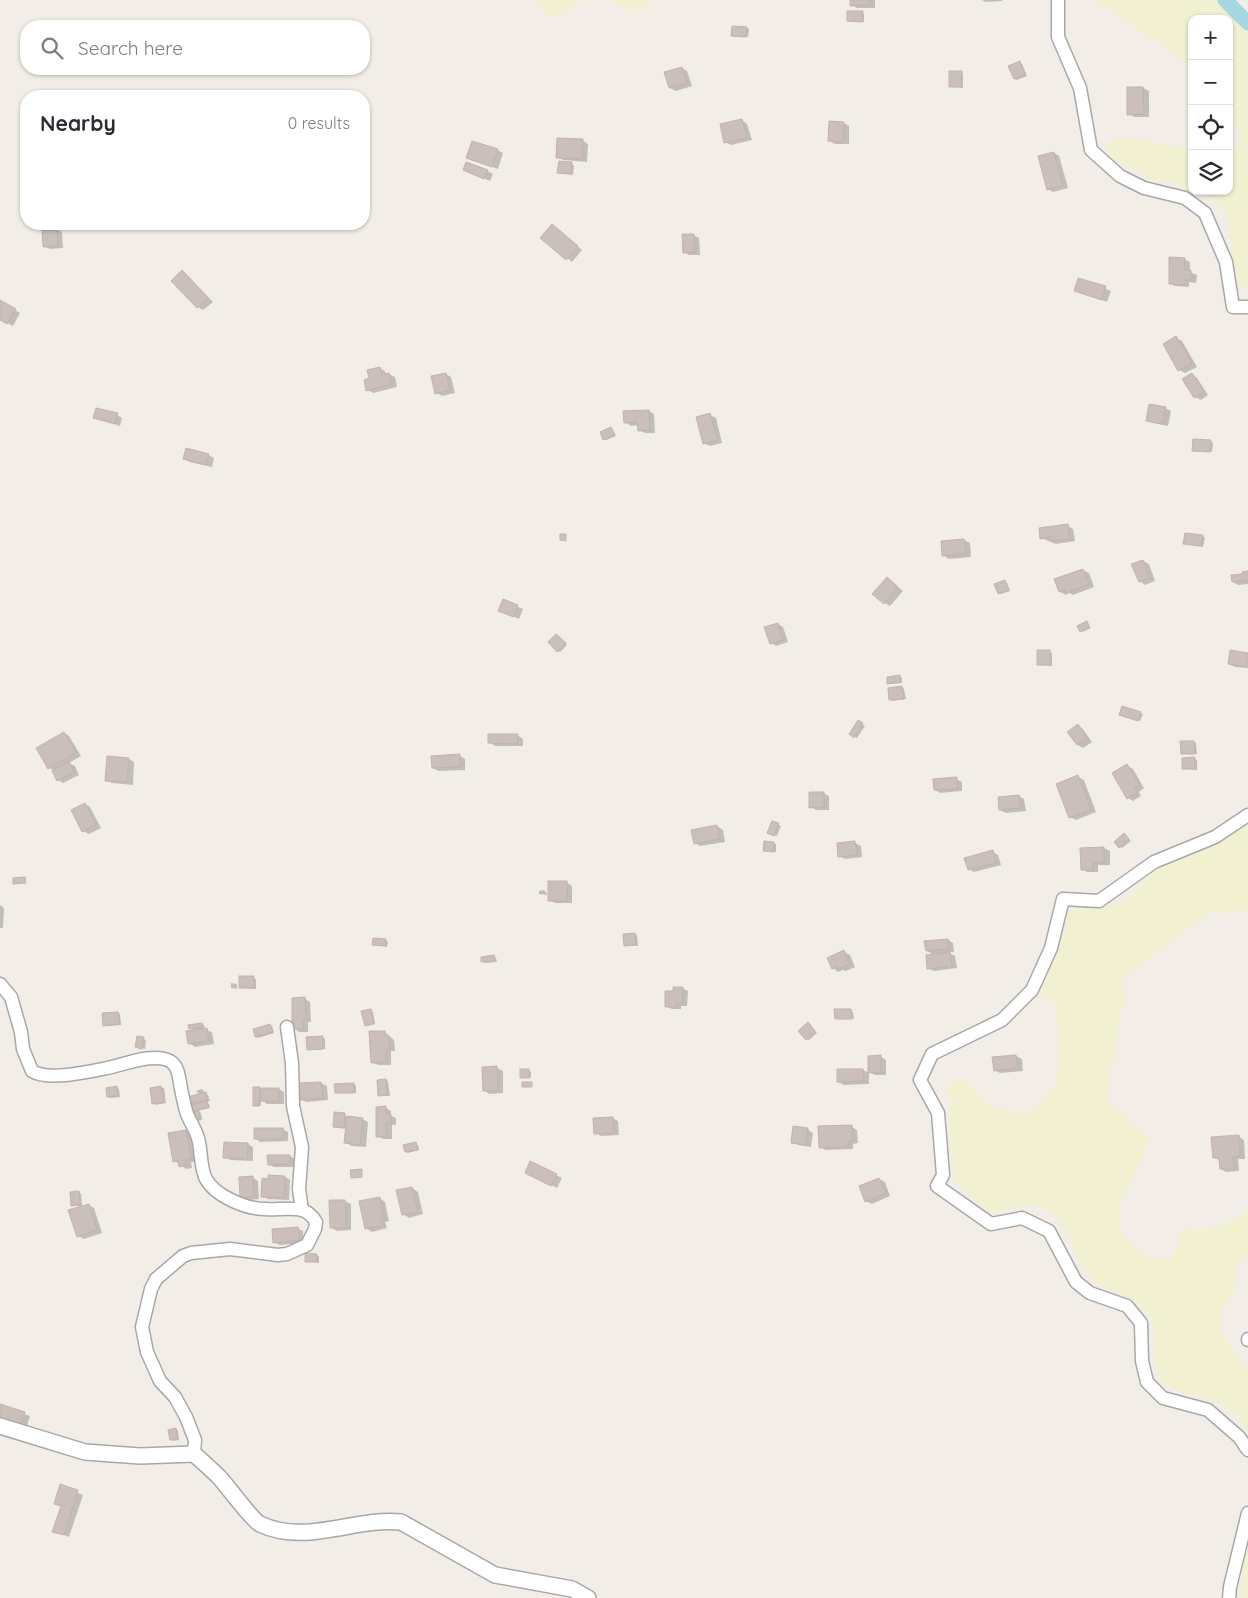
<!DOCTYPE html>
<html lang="en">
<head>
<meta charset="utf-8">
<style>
	:root { --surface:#fff; --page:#f2f2f3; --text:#2b2b33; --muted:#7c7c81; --line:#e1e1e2 }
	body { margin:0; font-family:Quicksand,sans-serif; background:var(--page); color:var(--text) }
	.controls { position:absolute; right:15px; top:15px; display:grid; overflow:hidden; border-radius:10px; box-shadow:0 1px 4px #0004 }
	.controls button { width:45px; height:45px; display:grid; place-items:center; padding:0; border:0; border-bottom:1px solid var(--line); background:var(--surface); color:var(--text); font:25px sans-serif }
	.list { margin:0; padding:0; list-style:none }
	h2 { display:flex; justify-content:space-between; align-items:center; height:65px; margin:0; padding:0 20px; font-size:21px }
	h2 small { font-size:16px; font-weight:400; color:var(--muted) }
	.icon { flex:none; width:28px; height:28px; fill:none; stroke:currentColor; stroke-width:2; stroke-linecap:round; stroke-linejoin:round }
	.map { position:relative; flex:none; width:1248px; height:1598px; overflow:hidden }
	.search { position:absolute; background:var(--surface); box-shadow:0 1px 4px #0004; left:20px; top:20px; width:350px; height:55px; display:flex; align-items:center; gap:12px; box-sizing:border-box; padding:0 18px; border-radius:20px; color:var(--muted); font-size:19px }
	.panel { position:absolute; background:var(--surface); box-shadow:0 1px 4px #0004; left:20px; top:90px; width:350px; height:140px; border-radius:20px }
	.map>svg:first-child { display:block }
	.farmland { fill:#f1f1d2 }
	.shadow { fill:#0003 }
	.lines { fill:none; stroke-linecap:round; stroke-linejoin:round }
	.canal { stroke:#a5d8e1; stroke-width:15 }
	.building { fill:#cabfba; stroke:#c5b3a8 }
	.minor-casing { stroke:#a8a8a8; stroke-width:15 }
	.tertiary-casing { stroke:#a8a8a8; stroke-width:18 }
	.minor { stroke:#fff; stroke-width:12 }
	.tertiary { stroke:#fff; stroke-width:15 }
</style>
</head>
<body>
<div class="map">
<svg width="1248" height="1598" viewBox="0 0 1248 1598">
	<rect width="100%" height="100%" fill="#f2ede7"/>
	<g class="farmland">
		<polygon points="538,0 587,0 579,2 563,14 549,19"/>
		<polygon points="607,0 650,0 646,9 634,11"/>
		<polygon points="1096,0 1216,0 1248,29 1248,287 1240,286 1233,258 1227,214 1207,195 1196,191 1229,191 1229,154 1232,154 1242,139 1229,116 1229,19 1192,19 1192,66"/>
		<polygon points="1124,138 1149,141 1192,150 1192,190 1171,182 1149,178 1111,158 1107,145 1111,140"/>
		<polygon points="1248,818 1248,908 1234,914 1210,912 1122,979 1125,1001 1117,1027 1115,1059 1109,1074 1107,1100 1134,1126 1150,1139 1118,1210 1120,1232 1142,1255 1170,1261 1177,1245 1181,1229 1204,1230 1233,1220 1248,1211 1248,1256 1235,1268 1235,1291 1221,1310 1221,1332 1227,1343 1248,1368 1248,1433 1237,1415 1210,1398 1184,1393 1163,1385 1155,1366 1155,1335 1150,1317 1141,1306 1130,1298 1096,1282 1089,1275 1076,1254 1068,1233 1058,1217 1033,1204 1015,1206 997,1212 986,1212 955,1180 949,1135 951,1100 946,1088 956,1078 971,1084 986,1104 1017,1113 1033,1112 1056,1084 1060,1059 1055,1002 1040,995 1064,934 1069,911 1080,906 1113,904 1128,898 1155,871 1201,849"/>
		<polygon points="1248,1546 1248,1598 1241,1598 1242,1572"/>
	</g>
	<g class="shadow">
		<polygon points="852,0 875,0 875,8 857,8 852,5"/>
		<polygon points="982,0 1002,0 1002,1 985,2"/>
		<polygon points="862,13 864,14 864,22 848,20"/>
		<polygon points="747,28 749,29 748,37 733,35"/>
		<polygon points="1020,63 1022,64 1027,76 1017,80 1015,79"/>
		<polygon points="682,68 687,71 692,86 676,91 670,88"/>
		<polygon points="961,72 963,74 963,88 950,86"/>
		<polygon points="1128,88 1143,88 1149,91 1149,117 1134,117 1129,114"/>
		<polygon points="742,120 747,124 752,140 731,145 725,142"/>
		<polygon points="844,123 849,126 849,144 835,144 830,141"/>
		<polygon points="582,140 588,144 587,162 563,160 557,157"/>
		<polygon points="497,150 503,153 498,169 468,158"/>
		<polygon points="1054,153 1059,156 1068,188 1053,192 1048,189"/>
		<polygon points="560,162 574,165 573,175 559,172"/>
		<polygon points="487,171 493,174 490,181 470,173"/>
		<polygon points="57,229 62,232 63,248 50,249 44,246"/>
		<polygon points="558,229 582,250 572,262 542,238"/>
		<polygon points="693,235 699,238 700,255 689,255 684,252"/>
		<polygon points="1184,259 1190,262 1190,272 1197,275 1196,283 1189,282 1189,287 1175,286 1170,283"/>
		<polygon points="182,272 187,275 213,302 203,310 198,307"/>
		<polygon points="1079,279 1111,291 1107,302 1075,290"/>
		<polygon points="0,301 20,313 13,326 0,319"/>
		<polygon points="1176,338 1182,341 1197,367 1185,373 1179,370"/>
		<polygon points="379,368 385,371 386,375 389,374 395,377 397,387 373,393 368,390 371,379"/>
		<polygon points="446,374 451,377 455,393 442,396 437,393"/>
		<polygon points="1192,374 1197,378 1208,395 1201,400 1195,397"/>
		<polygon points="1165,408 1171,411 1168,426 1153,423 1148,420"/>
		<polygon points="649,411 654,414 655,433 645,433 639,430 639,425 631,426 625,422"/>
		<polygon points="117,415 122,418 120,426 94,417"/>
		<polygon points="710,415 716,418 722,443 710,446 704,443"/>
		<polygon points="611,428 616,436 606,440 604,439"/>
		<polygon points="1210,441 1213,443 1212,452 1193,450"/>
		<polygon points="208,455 214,458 212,467 190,462 185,459"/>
		<polygon points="1068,526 1073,529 1075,541 1056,544 1041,538"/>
		<polygon points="1203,536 1205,538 1203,547 1187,544"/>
		<polygon points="964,540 970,543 971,557 949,559 943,555 942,542"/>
		<polygon points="1143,561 1149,564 1155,581 1145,585 1140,581"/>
		<polygon points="1083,570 1089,573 1094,587 1073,595 1069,593 1066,595 1060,592"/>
		<polygon points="1248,572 1248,584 1238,585 1233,582"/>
		<polygon points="1005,581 1007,583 1010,591 1001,594 999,593"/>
		<polygon points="892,582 903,591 890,606 885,603"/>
		<polygon points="504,601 523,609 519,619 500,611"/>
		<polygon points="1087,623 1091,628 1083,632 1081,631"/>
		<polygon points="778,624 783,627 788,642 776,646 771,643"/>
		<polygon points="559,636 567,645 560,652 558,651"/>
		<polygon points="1050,652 1052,653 1052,666 1038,665"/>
		<polygon points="1248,654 1248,668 1235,667 1229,664"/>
		<polygon points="899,676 902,678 902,683 891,684 888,683"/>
		<polygon points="902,687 904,689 906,699 892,701 890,699"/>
		<polygon points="1140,713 1143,714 1140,721 1123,716"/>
		<polygon points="859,722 865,726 857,738 851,734"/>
		<polygon points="1078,726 1083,729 1092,742 1083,748 1078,745"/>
		<polygon points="64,733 69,736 81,756 69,763 75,766 79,775 63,783 58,780 53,770 49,768"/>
		<polygon points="517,735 523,739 523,746 495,746 489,742"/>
		<polygon points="1194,742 1196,743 1197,754 1182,754"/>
		<polygon points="460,756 465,759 465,770 438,771 433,768"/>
		<polygon points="129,759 134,762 133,785 112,783 106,780"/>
		<polygon points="1194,759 1197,760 1197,770 1183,769"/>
		<polygon points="1127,766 1133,769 1144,788 1139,792 1141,796 1133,801 1128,798"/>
		<polygon points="1078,777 1084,780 1096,812 1076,820 1070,817"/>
		<polygon points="956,779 962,782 962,791 940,793 935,790"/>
		<polygon points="823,793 829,796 829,810 816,810 811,807"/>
		<polygon points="1019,796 1024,799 1026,811 1006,813 1000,810"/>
		<polygon points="85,804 90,807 101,828 89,834 83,831"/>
		<polygon points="773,822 781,826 777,836 771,834"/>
		<polygon points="717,826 723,830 725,842 700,846 695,843"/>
		<polygon points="1126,836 1131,841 1122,848 1120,847"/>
		<polygon points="774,843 776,844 776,852 765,851"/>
		<polygon points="855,843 861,846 862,857 845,859 839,856"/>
		<polygon points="1104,848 1110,851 1110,865 1098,865 1098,872 1087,872 1082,869 1082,849"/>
		<polygon points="993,852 998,855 1001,865 974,872 969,869"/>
		<polygon points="566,882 572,886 572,903 555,903 550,900"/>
		<polygon points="544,890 546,892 547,895 539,894 539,891"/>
		<polygon points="0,905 4,908 3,928 0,928"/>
		<polygon points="635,934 637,935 638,946 625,945"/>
		<polygon points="386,940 388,942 387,947 374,944"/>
		<polygon points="948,940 953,943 954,952 948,952 955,956 957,968 934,971 928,968 934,955 927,951"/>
		<polygon points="844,952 850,955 855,967 846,971 843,970 838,972 833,968"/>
		<polygon points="494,957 496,958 497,962 485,963 482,961"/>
		<polygon points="241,977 256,979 256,989 241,988"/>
		<polygon points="231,983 237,984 237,989 231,988"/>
		<polygon points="682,988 688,991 687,1006 681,1006 681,1009 672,1009 666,1006 675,992"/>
		<polygon points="305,999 310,1002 311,1022 308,1022 308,1032 299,1032 294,1028"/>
		<polygon points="370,1010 373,1012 375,1024 368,1026 366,1025"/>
		<polygon points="851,1011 853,1012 854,1019 836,1018"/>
		<polygon points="118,1013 120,1014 121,1025 107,1026 104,1025"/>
		<polygon points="202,1024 204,1025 205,1030 212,1032 214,1044 195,1047 189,1043 195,1031 190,1028"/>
		<polygon points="270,1025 272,1026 274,1033 258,1038 256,1037"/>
		<polygon points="810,1025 817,1033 809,1040 806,1039"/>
		<polygon points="385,1032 394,1040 395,1051 391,1051 391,1065 378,1065 372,1062"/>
		<polygon points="138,1037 146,1040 145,1049 136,1047"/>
		<polygon points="322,1037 325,1039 325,1049 310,1050 308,1049"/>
		<polygon points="1016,1056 1022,1059 1023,1071 1000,1073 995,1070 994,1058"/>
		<polygon points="881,1057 886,1060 886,1075 875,1075 869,1072"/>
		<polygon points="483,1068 497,1068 503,1071 503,1093 489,1094 484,1090"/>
		<polygon points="529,1070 531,1072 531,1078 521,1077"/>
		<polygon points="863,1070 869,1073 869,1084 844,1085 838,1082 838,1071"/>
		<polygon points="386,1080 388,1081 390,1096 382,1096 380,1095"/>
		<polygon points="321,1083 327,1086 328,1100 306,1102 301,1099"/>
		<polygon points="354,1084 356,1086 356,1093 336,1092"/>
		<polygon points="116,1087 119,1089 120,1097 110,1098 108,1097"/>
		<polygon points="161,1087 164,1088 166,1103 156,1105 153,1103 151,1089"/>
		<polygon points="259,1088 279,1089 284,1092 284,1104 267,1104 261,1100 261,1106 254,1105"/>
		<polygon points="202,1089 205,1093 208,1095 210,1101 205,1102 209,1104 210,1108 197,1111 201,1113 202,1120 198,1121 196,1119 195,1112 191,1111 194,1106 190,1104 200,1095 196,1091"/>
		<polygon points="386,1108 391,1111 391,1116 396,1118 396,1125 392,1125 392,1139 383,1139 378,1136"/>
		<polygon points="345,1114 347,1118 362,1119 368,1122 366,1147 351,1146 346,1142 347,1129 334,1127"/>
		<polygon points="612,1118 618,1121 619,1135 601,1136 596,1133"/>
		<polygon points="852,1127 857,1130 858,1143 853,1144 853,1149 826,1150 820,1147"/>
		<polygon points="282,1129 288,1132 288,1141 260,1142 255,1138"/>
		<polygon points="807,1129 813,1133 811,1147 798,1145 793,1142"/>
		<polygon points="186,1131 191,1134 196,1162 191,1162 192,1168 186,1169 175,1161"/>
		<polygon points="1238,1136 1244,1140 1245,1159 1238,1159 1239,1171 1226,1172 1221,1169 1219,1160 1214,1157"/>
		<polygon points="248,1144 253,1147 253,1161 230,1160 225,1157"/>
		<polygon points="416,1144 418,1145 419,1150 408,1153 406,1152"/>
		<polygon points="290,1156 295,1159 295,1167 274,1167 269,1164"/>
		<polygon points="531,1163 562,1178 557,1188 532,1175"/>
		<polygon points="285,1177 290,1180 289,1200 268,1199 263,1196"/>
		<polygon points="253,1178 258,1181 259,1199 247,1200 241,1196"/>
		<polygon points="879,1179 885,1182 890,1196 872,1204 866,1201"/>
		<polygon points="412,1188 418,1192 423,1214 409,1218 403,1214"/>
		<polygon points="79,1192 81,1194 82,1206 75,1206 72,1205"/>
		<polygon points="379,1198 385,1202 389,1221 385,1222 387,1228 372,1232 366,1228"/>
		<polygon points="345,1201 351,1204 351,1230 337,1231 331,1227 330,1202"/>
		<polygon points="89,1205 94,1208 102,1233 84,1239 78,1236"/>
		<polygon points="297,1228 303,1231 304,1243 280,1245 274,1242"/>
		<polygon points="316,1255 319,1256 319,1263 306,1261"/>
		<polygon points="0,1405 30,1416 26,1429"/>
		<polygon points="176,1430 178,1431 179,1440 173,1441 171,1439"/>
		<polygon points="61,1486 83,1495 69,1537 54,1531 62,1507 56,1503"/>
	</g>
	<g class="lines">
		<polyline class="canal" points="1225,0 1248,23"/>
	</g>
	<g class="building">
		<polygon points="850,0 870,0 870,5 850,6"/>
		<polygon points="847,11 863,11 862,22 847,21"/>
		<polygon points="732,26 747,27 746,37 731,36"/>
		<polygon points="1020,61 1025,75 1014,79 1008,66"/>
		<polygon points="682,67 687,83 669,88 664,72"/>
		<polygon points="949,71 962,71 961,87 949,87"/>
		<polygon points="1127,87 1143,87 1144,114 1127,115"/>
		<polygon points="742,119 747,138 724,143 720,124"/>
		<polygon points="829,121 844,122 843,142 828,141"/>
		<polygon points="557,138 583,139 582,159 556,158"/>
		<polygon points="472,141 498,149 492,167 466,158"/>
		<polygon points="1054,152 1063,185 1047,190 1038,156"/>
		<polygon points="559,161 572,162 571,174 557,173"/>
		<polygon points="466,162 488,170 484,179 463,170"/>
		<polygon points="552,224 578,246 566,260 540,238"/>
		<polygon points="57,228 58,246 43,247 42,229"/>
		<polygon points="682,234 694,234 694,252 683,253"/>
		<polygon points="1169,257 1185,258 1184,270 1191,270 1191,280 1184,280 1184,285 1169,284"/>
		<polygon points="182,270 208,298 197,308 171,281"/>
		<polygon points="1078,278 1106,286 1102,300 1074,291"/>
		<polygon points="0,300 16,309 7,324 0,320"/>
		<polygon points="1176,336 1192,363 1178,371 1163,344"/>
		<polygon points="380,367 382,375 389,373 392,384 366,391 364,380 369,378 367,370"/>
		<polygon points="446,373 450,390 435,394 431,376"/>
		<polygon points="1192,373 1204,392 1194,398 1182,379"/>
		<polygon points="1149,404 1166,407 1163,424 1146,421"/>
		<polygon points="96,408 118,413 115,424 93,418"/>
		<polygon points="649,410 650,430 638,431 637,422 624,423 623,411"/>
		<polygon points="710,413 718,440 703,444 696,417"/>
		<polygon points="611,427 615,435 603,440 600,432"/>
		<polygon points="1193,439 1211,440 1210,452 1192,451"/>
		<polygon points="186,448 209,454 206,465 183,459"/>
		<polygon points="1068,524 1070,539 1050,541 1049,537 1040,539 1039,528"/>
		<polygon points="1185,533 1203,535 1201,546 1183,544"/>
		<polygon points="560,534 566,534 566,541 560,540"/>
		<polygon points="964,539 966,554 942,556 941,541"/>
		<polygon points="1143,560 1150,578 1139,582 1131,564"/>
		<polygon points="1083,569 1089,584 1066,593 1065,590 1059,592 1054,579"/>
		<polygon points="1248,571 1248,580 1232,582 1231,575 1242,574 1242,572"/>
		<polygon points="887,577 898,587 884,604 872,594"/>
		<polygon points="1005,580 1009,590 998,594 994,584"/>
		<polygon points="503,599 518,605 514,617 498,611"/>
		<polygon points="1087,621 1089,626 1080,632 1077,626"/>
		<polygon points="778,623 783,640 770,644 764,627"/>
		<polygon points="556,634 566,643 557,652 548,642"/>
		<rect x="1037" y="650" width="13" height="15"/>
		<polygon points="1230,650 1248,653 1248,667 1228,664"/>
		<polygon points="900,675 901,682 887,684 887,677"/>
		<polygon points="902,686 904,699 889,700 888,688"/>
		<polygon points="1122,706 1141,712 1138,721 1119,715"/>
		<polygon points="858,720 863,723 854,738 849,734"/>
		<polygon points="1078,724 1087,738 1077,745 1067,732"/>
		<polygon points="64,732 76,752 48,769 36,748"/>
		<polygon points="488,734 518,734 517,744 488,743"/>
		<polygon points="1180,741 1194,741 1195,754 1181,754"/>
		<polygon points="460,754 460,767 432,768 431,756"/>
		<polygon points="107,756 129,758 127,782 105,781"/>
		<polygon points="1195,757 1195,769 1182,769 1182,758"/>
		<polygon points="69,762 74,772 57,781 52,771"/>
		<polygon points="1127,764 1140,785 1134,788 1137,793 1127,799 1112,773"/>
		<polygon points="1078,775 1091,809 1069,818 1056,784"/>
		<polygon points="957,777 957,789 934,790 933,779"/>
		<polygon points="809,792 824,792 824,807 809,808"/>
		<polygon points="1019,795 1021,808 999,810 998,797"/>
		<polygon points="85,803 96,825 82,832 71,810"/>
		<polygon points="772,821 779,823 774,836 767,833"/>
		<polygon points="717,825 720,839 694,844 691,830"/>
		<polygon points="1124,833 1129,839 1119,848 1114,842"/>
		<polygon points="764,841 774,842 774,852 763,851"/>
		<polygon points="855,841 857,855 838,857 837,843"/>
		<polygon points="1104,847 1104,862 1093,863 1093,870 1081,870 1080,848"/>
		<polygon points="993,850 996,863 968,870 964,858"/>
		<polygon points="25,877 26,883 13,884 13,878"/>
		<rect x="548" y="881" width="19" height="20"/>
		<polygon points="635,933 636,945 624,946 623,934"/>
		<polygon points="373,938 386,939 385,946 372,945"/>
		<polygon points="948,939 949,949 926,951 924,941"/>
		<polygon points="844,950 850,964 839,969 838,966 832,969 827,958"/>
		<polygon points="950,952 952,966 927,969 926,955"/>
		<polygon points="494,955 495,961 481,962 481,957"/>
		<rect x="239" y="976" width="15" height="12"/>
		<polygon points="673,987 683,987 682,1004 676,1003 676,1007 665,1007 665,991 673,991"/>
		<polygon points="305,997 306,1019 303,1019 303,1029 292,1029 292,998"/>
		<polygon points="371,1009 374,1023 365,1026 361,1011"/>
		<polygon points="834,1009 851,1009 852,1019 835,1019"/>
		<polygon points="118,1012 120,1024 103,1026 102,1013"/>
		<polygon points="808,1022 815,1031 806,1040 798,1031"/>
		<polygon points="202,1023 203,1027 189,1029 188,1025"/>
		<polygon points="270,1024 273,1032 255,1037 253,1029"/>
		<polygon points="207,1028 209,1041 188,1044 186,1031"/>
		<polygon points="369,1031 385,1031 385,1036 389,1036 390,1049 386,1049 386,1062 371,1063"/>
		<polygon points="137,1036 144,1037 142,1049 135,1047"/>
		<polygon points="323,1036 323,1049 307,1050 306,1037"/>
		<polygon points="881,1055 881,1072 868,1073 868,1056"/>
		<polygon points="1016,1055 1018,1068 994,1071 992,1057"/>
		<polygon points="497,1066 498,1091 483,1091 482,1067"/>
		<rect x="520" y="1069" width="9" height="9"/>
		<polygon points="837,1069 863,1069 864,1081 837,1082"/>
		<polygon points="386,1079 388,1095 378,1096 377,1080"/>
		<polygon points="321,1082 323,1098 300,1100 298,1083"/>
		<rect x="522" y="1082" width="10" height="5"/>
		<polygon points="354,1083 354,1093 335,1093 334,1084"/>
		<polygon points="117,1086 118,1096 107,1097 106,1088"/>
		<polygon points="161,1086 164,1102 152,1104 150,1088"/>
		<polygon points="253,1087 260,1087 259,1106 253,1106"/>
		<rect x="261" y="1088" width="18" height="13"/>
		<polygon points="206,1092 208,1100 189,1104 187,1097"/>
		<polygon points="207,1101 208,1107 190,1112 189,1106"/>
		<polygon points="386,1106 386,1114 391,1114 391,1123 386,1123 386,1137 376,1137 376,1107"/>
		<polygon points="199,1111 200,1119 195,1120 194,1112"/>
		<polygon points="334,1112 345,1113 344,1128 333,1127"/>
		<polygon points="347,1116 363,1118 360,1145 344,1143"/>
		<polygon points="613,1117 614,1133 594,1134 593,1118"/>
		<polygon points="852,1125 852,1141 848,1141 848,1147 819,1148 818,1126"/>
		<polygon points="793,1126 808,1128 806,1145 791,1143"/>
		<rect x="254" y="1128" width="29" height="11"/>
		<polygon points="186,1130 191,1159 186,1160 187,1165 179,1167 178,1161 173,1162 168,1133"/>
		<polygon points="1239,1135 1240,1156 1233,1157 1234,1169 1220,1169 1219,1158 1213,1158 1211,1137"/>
		<polygon points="224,1142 248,1143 247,1159 223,1158"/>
		<polygon points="416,1142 418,1150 405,1152 403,1145"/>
		<polygon points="267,1155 290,1155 290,1164 268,1165"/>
		<polygon points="530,1161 557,1174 551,1186 525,1173"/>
		<polygon points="362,1169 362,1177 351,1178 350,1170"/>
		<polygon points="268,1175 285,1176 284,1198 261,1197 262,1178 268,1179"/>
		<polygon points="253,1176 254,1197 240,1197 239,1177"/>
		<polygon points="879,1178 886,1193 865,1202 859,1186"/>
		<polygon points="412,1187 418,1212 402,1215 396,1190"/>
		<polygon points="79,1191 80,1205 71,1206 70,1192"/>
		<polygon points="380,1197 384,1218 380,1219 382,1226 365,1229 359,1201"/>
		<polygon points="329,1200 345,1200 346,1228 330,1228"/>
		<polygon points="89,1204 97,1230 77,1237 68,1210"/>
		<polygon points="298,1227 299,1240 273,1243 272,1229"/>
		<polygon points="305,1253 317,1254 317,1262 305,1262"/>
		<polygon points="0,1404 25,1412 20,1427 0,1421"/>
		<polygon points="176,1428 178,1439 170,1440 168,1430"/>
		<polygon points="60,1484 78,1490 64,1535 52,1532 61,1506 54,1504"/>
	</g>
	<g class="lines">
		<defs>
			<g id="minor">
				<polyline points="1058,0 1058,37 1080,88 1091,150 1120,176 1144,188 1185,198 1205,213 1226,262 1233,307 1248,307"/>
				<polyline points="1248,815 1215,837 1154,862 1099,901 1063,899 1051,948 1032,990 1002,1020 932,1054 920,1080 938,1113 943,1175 937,1186 991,1224 1022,1218 1049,1231 1076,1282 1090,1293 1127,1306 1141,1323 1142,1361 1147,1382 1163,1398 1208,1410 1239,1437 1248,1450"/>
				<path d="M0,984L11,997L21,1032L23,1049L32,1071C47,1081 89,1072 107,1068C123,1065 153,1052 170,1061C175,1064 178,1071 179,1077C181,1089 183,1102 187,1114C191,1124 197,1131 199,1142C201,1152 201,1171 206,1179C215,1196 246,1209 265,1209C276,1210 291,1207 302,1210C309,1212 313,1217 316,1222L315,1229L307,1245L287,1254L278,1255L230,1249L191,1253L183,1256L156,1279L151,1289L142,1327L147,1352L160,1381L175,1397L186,1417L195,1440L194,1454"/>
				<polyline points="287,1027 292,1063 293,1106 302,1147 299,1189 302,1210"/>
				<polyline points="1248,1339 1248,1340"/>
				<polyline points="1229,1598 1230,1587 1248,1513"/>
			</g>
			<path id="tertiary" d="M0,1426L85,1452L140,1456L194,1454C203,1462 212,1470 220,1478C228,1487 252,1520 260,1524C306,1546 355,1517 401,1522L495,1575L572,1589L588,1598"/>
		</defs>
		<use href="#minor" class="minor-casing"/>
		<use href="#tertiary" class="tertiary-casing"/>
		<use href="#minor" class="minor"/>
		<use href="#tertiary" class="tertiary"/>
	</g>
</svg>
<div class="controls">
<button>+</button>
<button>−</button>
<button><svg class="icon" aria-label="locate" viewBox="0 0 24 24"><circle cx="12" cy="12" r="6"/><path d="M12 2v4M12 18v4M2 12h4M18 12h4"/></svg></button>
<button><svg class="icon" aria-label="layers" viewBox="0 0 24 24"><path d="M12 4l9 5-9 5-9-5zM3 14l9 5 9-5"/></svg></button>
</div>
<div class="search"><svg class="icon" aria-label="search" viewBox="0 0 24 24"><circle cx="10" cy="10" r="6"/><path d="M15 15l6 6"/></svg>Search here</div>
<section class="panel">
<h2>Nearby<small>0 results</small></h2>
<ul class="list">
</ul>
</section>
</div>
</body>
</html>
